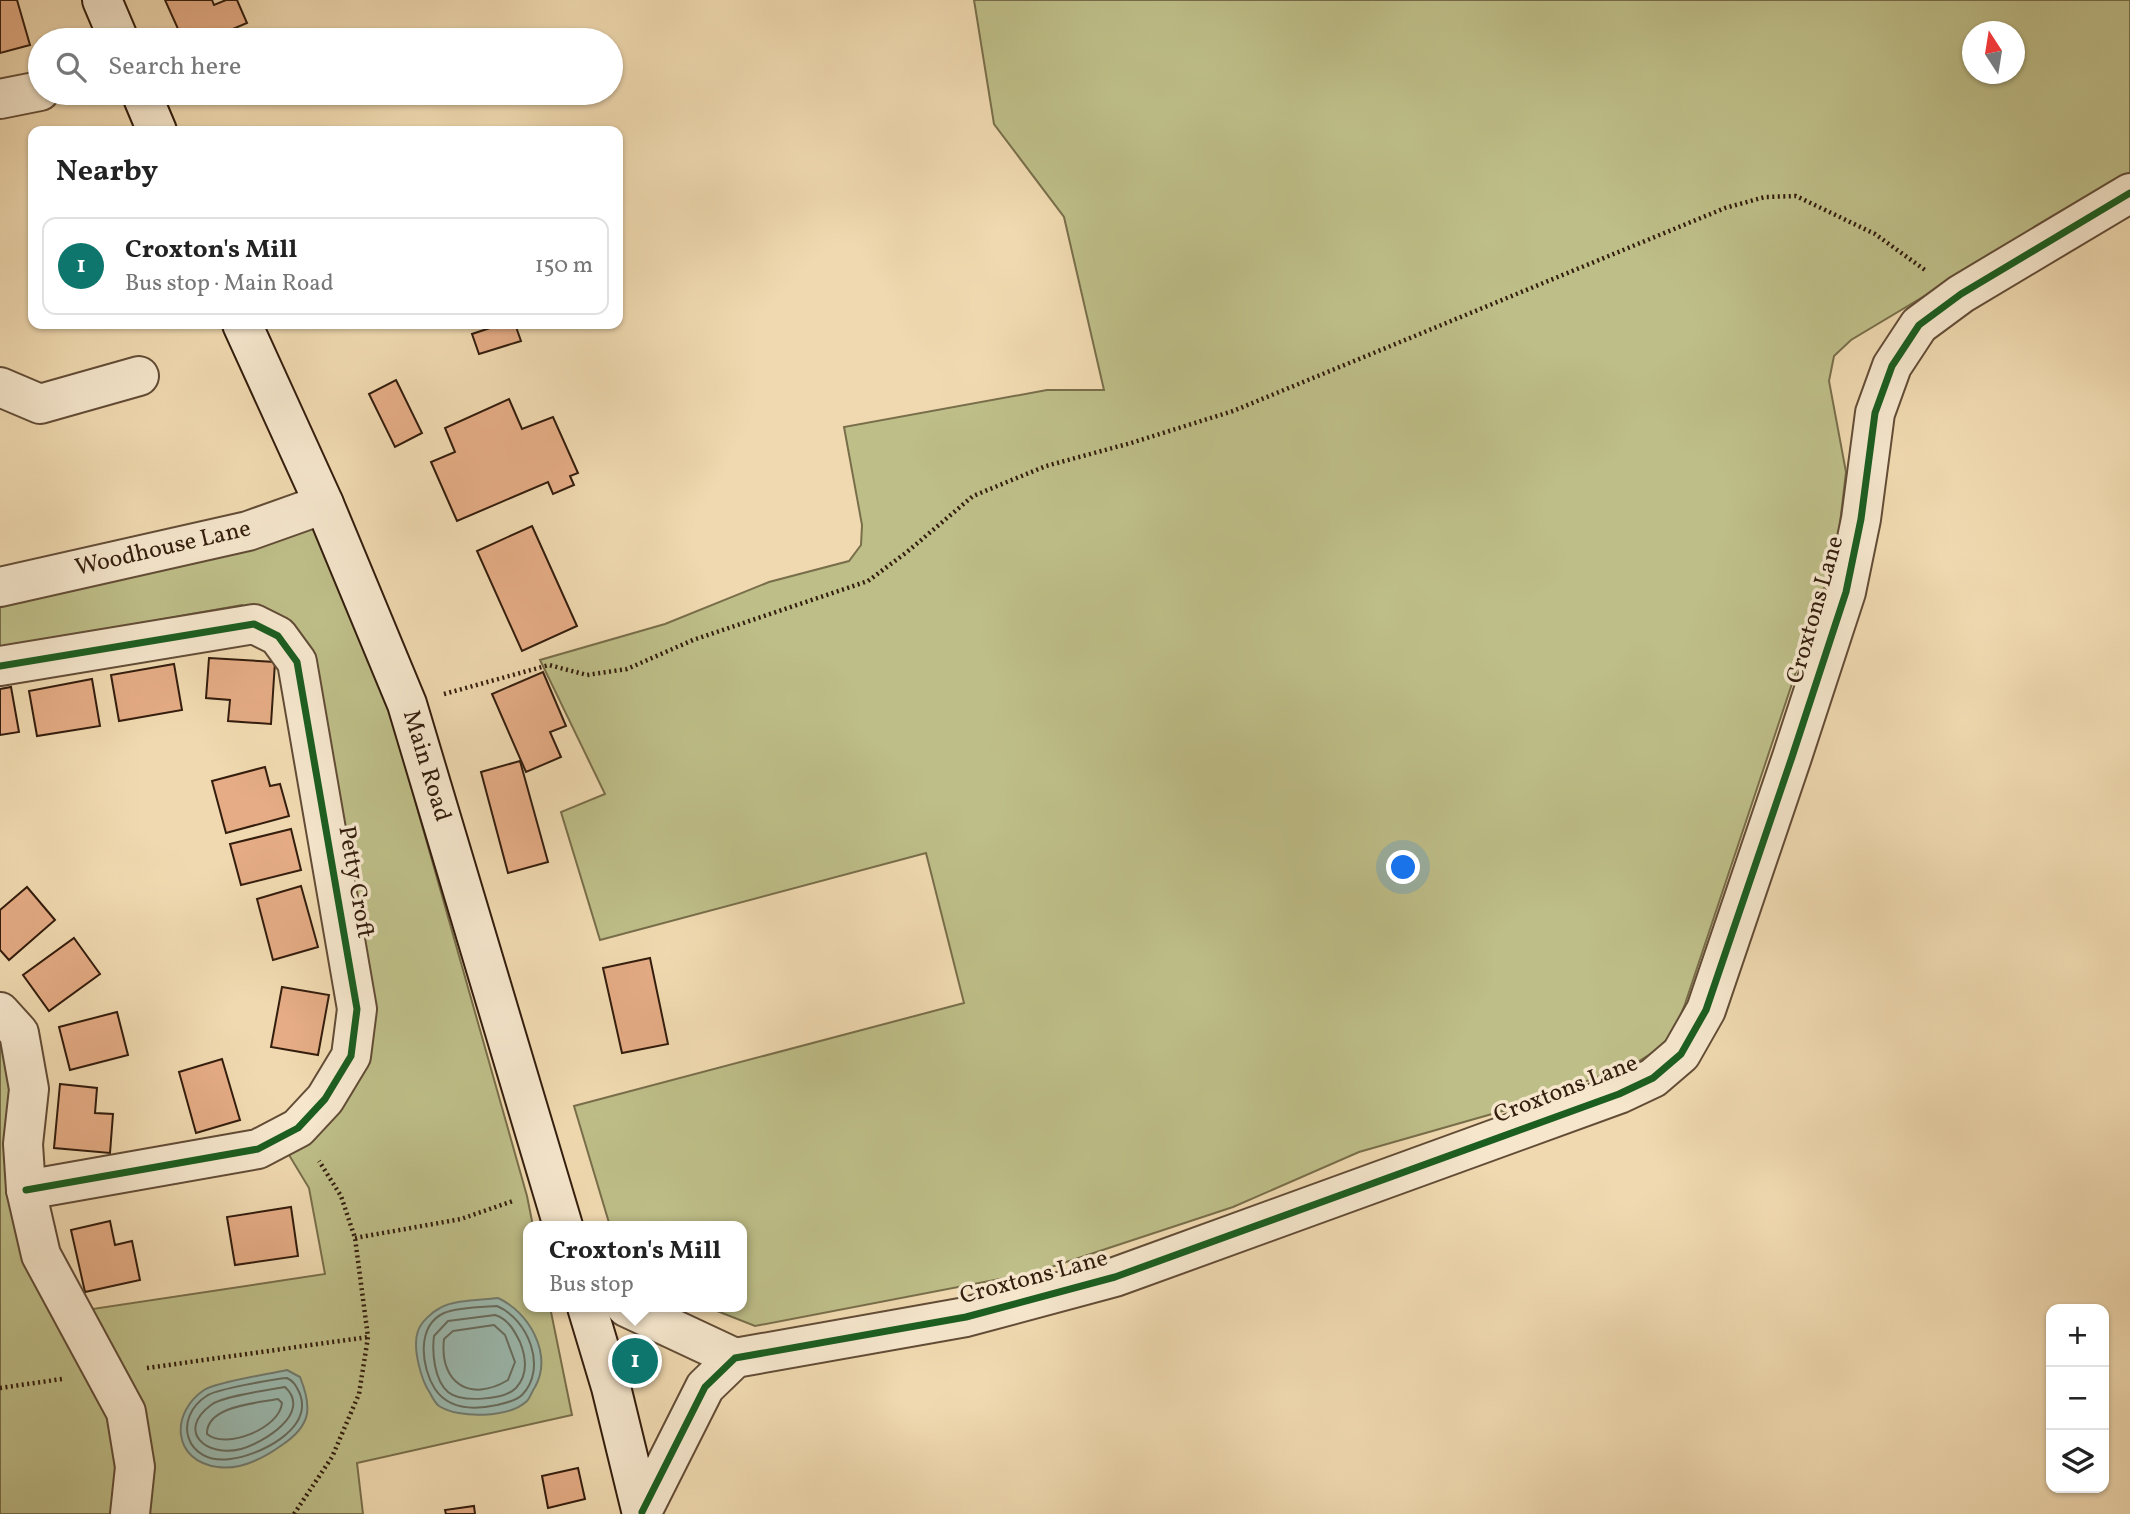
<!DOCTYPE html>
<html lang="en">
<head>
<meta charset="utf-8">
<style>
	:root { --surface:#fff; --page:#f6f6f6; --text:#222; --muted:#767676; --line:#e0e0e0; --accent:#0f766e }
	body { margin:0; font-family:Vollkorn,serif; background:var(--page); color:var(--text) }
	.controls { position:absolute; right:21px; bottom:21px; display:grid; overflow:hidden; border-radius:14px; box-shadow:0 2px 5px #0004 }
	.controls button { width:63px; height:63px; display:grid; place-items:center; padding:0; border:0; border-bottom:2px solid var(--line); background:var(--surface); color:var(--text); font:35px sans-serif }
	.compass { position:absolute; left:1962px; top:21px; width:63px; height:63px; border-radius:50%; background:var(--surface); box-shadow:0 2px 5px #0004; rotate:348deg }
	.you { position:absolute; left:1404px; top:868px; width:24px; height:24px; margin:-18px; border:5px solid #fff; border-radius:50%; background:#1a73e8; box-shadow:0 0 0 10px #1a73e833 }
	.badge { display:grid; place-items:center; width:46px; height:46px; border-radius:50%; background:var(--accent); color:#fff; font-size:23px; font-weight:700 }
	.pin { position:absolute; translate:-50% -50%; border:4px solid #fff; box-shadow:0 2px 7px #0006 }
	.popup { position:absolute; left:523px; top:1221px; width:224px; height:91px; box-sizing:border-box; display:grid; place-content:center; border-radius:14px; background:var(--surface); filter:drop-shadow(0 2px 5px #0005); font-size:23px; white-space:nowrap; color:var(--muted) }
	.popup b { font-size:26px; color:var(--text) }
	.popup::after { content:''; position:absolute; left:50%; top:100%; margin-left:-14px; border:14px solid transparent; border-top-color:var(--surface) }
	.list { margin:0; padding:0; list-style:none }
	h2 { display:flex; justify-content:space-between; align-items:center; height:91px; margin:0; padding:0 28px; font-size:30px }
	h2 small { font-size:23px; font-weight:400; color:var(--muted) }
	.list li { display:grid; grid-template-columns:46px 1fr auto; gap:21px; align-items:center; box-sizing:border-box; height:98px; margin:0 14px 14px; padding:0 14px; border:2px solid var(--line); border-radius:14px }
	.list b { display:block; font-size:26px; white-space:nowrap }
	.list p { margin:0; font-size:23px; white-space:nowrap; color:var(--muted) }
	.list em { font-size:23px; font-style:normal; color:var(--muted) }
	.icon { flex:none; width:38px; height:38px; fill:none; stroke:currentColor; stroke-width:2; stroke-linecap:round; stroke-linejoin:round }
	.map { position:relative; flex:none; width:2130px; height:1514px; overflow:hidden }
	.search { position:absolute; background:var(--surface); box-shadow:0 2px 5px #0004; left:28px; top:28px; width:595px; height:77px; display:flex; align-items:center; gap:18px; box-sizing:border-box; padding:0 24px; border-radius:38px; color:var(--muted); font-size:26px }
	.panel { position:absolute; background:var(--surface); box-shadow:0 2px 5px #0004; left:28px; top:126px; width:595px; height:203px; border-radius:14px }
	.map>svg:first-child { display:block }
	.green { fill:#bebe88; stroke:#786e4a; stroke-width:2; fill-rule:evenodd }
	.water { fill:#9bbab0; stroke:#717b6f; stroke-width:2 }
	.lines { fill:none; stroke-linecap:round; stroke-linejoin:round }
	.shore { stroke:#676c5e; stroke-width:2 }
	.building { fill:#e5ac85; stroke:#331d0d; stroke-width:2 }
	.minor-casing { stroke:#624c36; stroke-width:42 }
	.secondary-casing { stroke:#331d0d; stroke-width:42 }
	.path { stroke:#331d0d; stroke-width:4.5; stroke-dasharray:2 3.5; stroke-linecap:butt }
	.minor { stroke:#f5e6cc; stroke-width:38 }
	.secondary { stroke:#f5e6cc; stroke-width:38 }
	.cycleway-casing { stroke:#f5e6cc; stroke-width:11 }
	.cycleway { stroke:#1b5e20; stroke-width:7 }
	.labels { text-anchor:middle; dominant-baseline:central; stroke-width:7; stroke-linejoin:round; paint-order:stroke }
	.street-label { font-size:24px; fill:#331d0d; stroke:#f5e6cc }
</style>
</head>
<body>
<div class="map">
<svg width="2130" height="1514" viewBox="0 0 2130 1514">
	<rect width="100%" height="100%" fill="#f0d9b0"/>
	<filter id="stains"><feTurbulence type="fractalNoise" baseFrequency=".00286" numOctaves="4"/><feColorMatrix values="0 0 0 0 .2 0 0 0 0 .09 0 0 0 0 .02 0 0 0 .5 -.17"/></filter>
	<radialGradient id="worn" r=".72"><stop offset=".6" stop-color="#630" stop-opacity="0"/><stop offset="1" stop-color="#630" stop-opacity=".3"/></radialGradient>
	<g class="green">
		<path d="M974,0H2130V173L1851,340L1834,356L1829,381L1846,472L1837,549L1685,1004L1675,1029L1660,1048L1636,1063L1513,1108L1359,1152L1233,1207L1036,1272L755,1326L707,1307H742V1226H610L574,1106L964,1003L926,853L600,940L561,812L605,794L540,660L665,624L769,582L849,561L861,545L862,525L844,427L1047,390H1104L1064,217L994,124ZM1972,32H2014V74H1972Z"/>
		<polygon points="321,525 390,712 527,1196 533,1226 528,1226 528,1307 550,1307 572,1415 357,1463 363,1514 0,1514 0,1035 73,1312 325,1274 309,1188 289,1155 326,1121 363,1066 286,624 242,605 0,648 0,598"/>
	</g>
	<g class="water">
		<path d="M498,1298C529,1312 553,1354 535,1387C532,1391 530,1398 527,1401C509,1418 459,1419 439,1406C435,1403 432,1397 430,1393C421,1380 412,1347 418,1331C421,1322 432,1312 440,1308C453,1300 482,1300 498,1298Z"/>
		<path d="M287,1370L300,1377C312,1407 312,1425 282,1445C264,1458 240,1470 218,1467C172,1461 170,1413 204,1390C216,1382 270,1374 287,1370Z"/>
	</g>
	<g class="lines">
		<g class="shore">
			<path d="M497,1306C528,1319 548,1368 522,1395C516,1401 505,1403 497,1405C474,1410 449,1410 435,1389C421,1367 416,1326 444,1313C458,1307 481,1307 497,1306Z"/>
			<path d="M495,1315C508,1319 514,1330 520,1342C526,1357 528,1375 516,1388C504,1400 461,1403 448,1392C434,1380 432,1352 434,1336L448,1321Z"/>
			<path d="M494,1325L505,1335L515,1362L508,1380C470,1403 439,1383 444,1339L453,1331Z"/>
			<path d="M287,1378C295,1382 296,1386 300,1394C313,1430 258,1456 230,1459C186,1465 171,1418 208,1395C219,1389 273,1379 287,1378Z"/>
			<path d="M285,1387C313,1413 263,1443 241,1449C206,1458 176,1431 211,1405C222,1396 269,1390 285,1387Z"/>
			<path d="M278,1399L282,1403C280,1428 226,1450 207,1434C206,1406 257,1403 278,1399Z"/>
		</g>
	</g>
	<g class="building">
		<polygon points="0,0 17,0 30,45 0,53"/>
		<polygon points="165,0 212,0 214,5 226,0 237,0 247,23 228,31 232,40 183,40"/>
		<polygon points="502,324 515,324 521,341 479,354 472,334"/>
		<polygon points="396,380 422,433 395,447 369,394"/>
		<polygon points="509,399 522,429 553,417 578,473 570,476 574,485 553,494 548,482 457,521 431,462 455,452 445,428"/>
		<polygon points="532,526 577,626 522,651 477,551"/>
		<polygon points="209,658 275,662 271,724 228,721 230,700 206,698"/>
		<polygon points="174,664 182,710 119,721 111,675"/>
		<polygon points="543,672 566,726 550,732 561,757 526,772 492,694"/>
		<polygon points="92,679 100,726 37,736 29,691"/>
		<polygon points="11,687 19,732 0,735 0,689"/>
		<polygon points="520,761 548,862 508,873 481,772"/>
		<polygon points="265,767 270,786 280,784 289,816 226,833 212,781"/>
		<polygon points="291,829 301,870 241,885 230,844"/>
		<polygon points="301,886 318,947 273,960 257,899"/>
		<polygon points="27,887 55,920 9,960 0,950 0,910"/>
		<polygon points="74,938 100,974 49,1011 23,975"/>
		<polygon points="650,958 668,1044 622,1053 603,968"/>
		<polygon points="282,987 329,995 318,1055 271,1047"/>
		<polygon points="117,1012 128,1055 70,1070 59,1027"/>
		<polygon points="222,1059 240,1120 196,1133 179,1072"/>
		<polygon points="60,1084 97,1088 95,1113 113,1114 110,1153 54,1148"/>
		<polygon points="291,1207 298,1256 235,1265 227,1217"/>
		<polygon points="110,1221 115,1245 132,1241 140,1280 85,1292 71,1230"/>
		<polygon points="578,1468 585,1499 548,1508 542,1476"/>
		<polygon points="474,1506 475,1514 446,1514 445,1510"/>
	</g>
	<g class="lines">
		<defs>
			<g id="minor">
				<polyline points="0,99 40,91"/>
				<polyline points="0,387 40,404 139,376"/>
				<polyline points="0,587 248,531 324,504"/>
				<polyline points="0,666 254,624 278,636 297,662 357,1009 351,1056 325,1099 298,1128 258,1149 26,1190"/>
				<polyline points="0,1012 19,1033 29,1089 23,1144 26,1190 41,1255 126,1412 135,1467 130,1514"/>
				<polyline points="626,1307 735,1358"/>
				<polyline points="642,1512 705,1387 735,1358 966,1317 1115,1277 1619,1094 1653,1078 1681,1054 1706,1010 1792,757 1846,592 1861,519 1875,413 1892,366 1919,325 1961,294 2130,193"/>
			</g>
			<g id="secondary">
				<polyline points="102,0 119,40"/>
				<polyline points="141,93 157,131"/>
				<polyline points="242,324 324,504 407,704 563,1226"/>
				<polyline points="587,1307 611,1387 642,1514"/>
			</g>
		</defs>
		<use href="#minor" class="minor-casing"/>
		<use href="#secondary" class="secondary-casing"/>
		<g class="path">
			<polyline points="444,694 549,665 587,675 627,669 693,640 868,581 907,552 973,496 1046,466 1131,443 1233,411 1725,208 1765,197 1796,196 1875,234 1925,270"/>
			<polyline points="355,1238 461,1219 513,1201"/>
			<polyline points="147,1368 368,1337"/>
			<polyline points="0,1388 62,1379"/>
			<polyline points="294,1514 332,1457 359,1394 368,1337 355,1238 341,1196 319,1161"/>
		</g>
		<use href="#minor" class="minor"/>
		<use href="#secondary" class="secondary"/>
		<defs>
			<g id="cycleway">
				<polyline points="0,666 254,624 278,636 297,662 357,1009 351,1056 325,1099 298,1128 258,1149 26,1190"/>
				<polyline points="642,1512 705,1387 735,1358 966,1317 1115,1277 1619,1094 1653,1078 1681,1054 1706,1010 1792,757 1846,592 1861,519 1875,413 1892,366 1919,325 1961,294 2130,193"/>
			</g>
		</defs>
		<use href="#cycleway" class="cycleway-casing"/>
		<use href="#cycleway" class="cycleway"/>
	</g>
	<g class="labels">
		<g class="street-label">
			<text transform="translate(163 549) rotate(-13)">Woodhouse Lane</text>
			<text transform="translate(1816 610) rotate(-74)">Croxtons Lane</text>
			<text transform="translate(426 766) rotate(73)">Main Road</text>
			<text transform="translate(355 882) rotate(80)">Petty Croft</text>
			<text transform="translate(1566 1090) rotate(-21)">Croxtons Lane</text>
			<text transform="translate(1034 1278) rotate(-15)">Croxtons Lane</text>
		</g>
	</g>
	<rect width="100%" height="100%" filter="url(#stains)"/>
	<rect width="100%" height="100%" fill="url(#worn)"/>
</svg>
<div class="controls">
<button>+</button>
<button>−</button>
<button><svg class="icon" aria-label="layers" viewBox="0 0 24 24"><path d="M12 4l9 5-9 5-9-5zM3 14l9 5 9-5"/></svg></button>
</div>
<svg class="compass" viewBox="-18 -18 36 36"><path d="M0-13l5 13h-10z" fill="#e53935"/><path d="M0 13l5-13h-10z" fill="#767676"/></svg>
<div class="you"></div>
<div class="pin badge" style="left:635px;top:1361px">1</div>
<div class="popup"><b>Croxton's Mill</b>Bus stop</div>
<div class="search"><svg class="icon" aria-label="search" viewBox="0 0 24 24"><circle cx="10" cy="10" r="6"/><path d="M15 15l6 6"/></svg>Search here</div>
<section class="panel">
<h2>Nearby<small></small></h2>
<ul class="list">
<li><span class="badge">1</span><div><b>Croxton's Mill</b><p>Bus stop · Main Road</p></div><em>150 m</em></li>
</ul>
</section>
</div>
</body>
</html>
